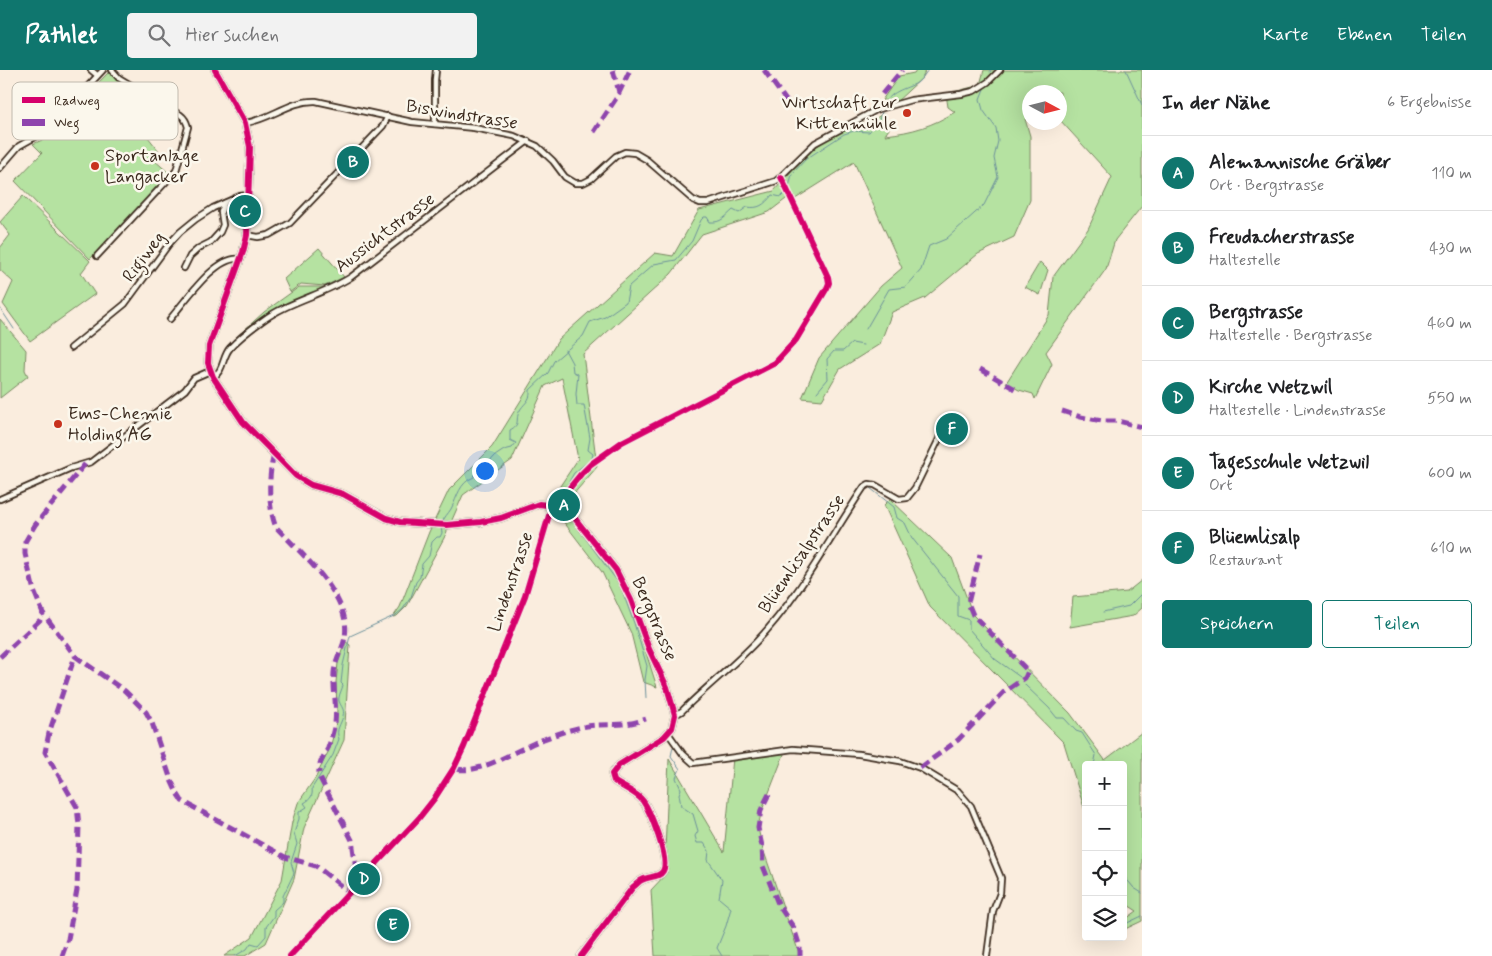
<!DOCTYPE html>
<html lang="de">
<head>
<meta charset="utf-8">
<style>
	:root { --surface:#fff; --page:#f2f2f2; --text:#202124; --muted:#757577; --line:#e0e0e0; --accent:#0f766e }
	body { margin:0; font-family:Mynerve,sans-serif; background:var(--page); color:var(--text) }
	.controls { position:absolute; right:15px; bottom:15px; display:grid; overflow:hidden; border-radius:5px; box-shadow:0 5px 20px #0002 }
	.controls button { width:45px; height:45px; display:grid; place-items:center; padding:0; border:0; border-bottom:1px solid var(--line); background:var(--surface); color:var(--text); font:25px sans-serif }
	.compass { position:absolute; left:1022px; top:15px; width:45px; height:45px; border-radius:50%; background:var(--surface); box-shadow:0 5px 20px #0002; rotate:97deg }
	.you { position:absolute; left:484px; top:400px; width:18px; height:18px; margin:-12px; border:4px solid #fff; border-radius:50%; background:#1a73e8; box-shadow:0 0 0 8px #1a73e833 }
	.badge { display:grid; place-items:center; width:32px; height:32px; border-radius:50%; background:var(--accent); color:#fff; font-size:16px; font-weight:700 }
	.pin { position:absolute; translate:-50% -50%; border:2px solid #fff; box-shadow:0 1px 5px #0006 }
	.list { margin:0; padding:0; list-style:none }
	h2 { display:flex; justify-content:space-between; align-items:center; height:65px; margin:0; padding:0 20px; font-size:21px }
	h2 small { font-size:16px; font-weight:400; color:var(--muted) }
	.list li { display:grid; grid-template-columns:32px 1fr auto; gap:15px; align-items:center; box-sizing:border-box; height:75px; padding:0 20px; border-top:1px solid var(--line) }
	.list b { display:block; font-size:19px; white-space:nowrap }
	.list p { margin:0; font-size:16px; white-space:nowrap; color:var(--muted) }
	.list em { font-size:16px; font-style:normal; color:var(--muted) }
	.actions { display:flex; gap:10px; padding:15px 20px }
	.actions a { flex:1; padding:11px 0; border:1px solid var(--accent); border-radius:5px; text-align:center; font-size:18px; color:var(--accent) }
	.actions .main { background:var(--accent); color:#fff }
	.icon { flex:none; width:28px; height:28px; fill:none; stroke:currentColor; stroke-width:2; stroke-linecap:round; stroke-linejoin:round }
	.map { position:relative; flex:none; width:1142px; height:886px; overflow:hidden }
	header { display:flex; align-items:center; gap:30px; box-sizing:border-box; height:70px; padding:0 25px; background:var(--accent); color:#fff }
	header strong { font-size:24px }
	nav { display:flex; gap:28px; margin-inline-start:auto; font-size:18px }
	.search { width:350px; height:45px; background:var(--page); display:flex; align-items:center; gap:12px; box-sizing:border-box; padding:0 18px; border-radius:5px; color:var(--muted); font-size:19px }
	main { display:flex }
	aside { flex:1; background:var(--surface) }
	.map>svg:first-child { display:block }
	.green { fill:#b5e2a1; stroke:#788660 }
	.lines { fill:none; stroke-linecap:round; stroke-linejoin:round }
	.stream { stroke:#6d919b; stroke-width:1 }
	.street-casing { stroke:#3b2a1e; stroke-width:8 }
	.secondary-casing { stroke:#3b2a1e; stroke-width:9 }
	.street { stroke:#fbf7ec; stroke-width:4.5 }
	.secondary { stroke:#fbf7ec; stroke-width:5.5 }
	.quiet { stroke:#8e44ad; stroke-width:5; stroke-dasharray:10 5; stroke-linecap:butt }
	.cycleway-casing { stroke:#fbf7ec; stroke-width:9 }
	.cycleway { stroke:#d6006c; stroke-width:6 }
	.poi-dot { fill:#c8321e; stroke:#fbf7ec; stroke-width:2 }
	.labels { text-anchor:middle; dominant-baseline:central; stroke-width:5; stroke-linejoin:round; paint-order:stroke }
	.poi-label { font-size:18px; fill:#3b2a1e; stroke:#fbf7ec; text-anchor:start }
	.street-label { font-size:18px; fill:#3b2a1e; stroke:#fbf7ec }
	.key { fill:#fbf7ec; stroke:#c1baae; stroke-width:1 }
	.key-label { font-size:14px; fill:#3b2a1e }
</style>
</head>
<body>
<header>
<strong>Pathlet</strong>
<div class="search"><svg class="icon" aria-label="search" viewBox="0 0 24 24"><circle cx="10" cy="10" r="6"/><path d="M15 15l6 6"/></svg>Hier suchen</div>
<nav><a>Karte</a><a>Ebenen</a><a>Teilen</a></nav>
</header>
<main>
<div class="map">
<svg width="1142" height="886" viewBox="0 0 1142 886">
	<rect width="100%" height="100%" fill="#faedde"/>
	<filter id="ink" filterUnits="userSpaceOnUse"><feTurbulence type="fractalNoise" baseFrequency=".02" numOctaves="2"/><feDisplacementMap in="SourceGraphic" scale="10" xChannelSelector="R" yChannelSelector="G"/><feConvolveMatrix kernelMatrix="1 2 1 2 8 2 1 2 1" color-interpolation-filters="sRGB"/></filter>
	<g filter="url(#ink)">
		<g class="green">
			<polygon points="916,0 925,0 923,7 895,33 882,30 899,6 914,3"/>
			<path d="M984,0H1142V136L1115,170L1106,199L1046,282L1052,294L1035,329L1033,324L1019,320L1006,313L1049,245L1053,207L1088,159L1112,107L1060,50V22H1030L1029,47L1025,49L1030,66V130L1014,167L978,184L925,228L892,242L880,274L840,299L822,330L802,328L819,288L881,216L902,198L854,92L792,131L789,125L786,129L769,142L702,164L671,204L583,284L597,397L565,434L550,431L578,389L562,308L545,316L512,390L463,425L444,468L407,536L397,546L393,547L400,537L429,462L449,420L492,377L559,269L655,183L673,186L699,140L774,121L807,83L826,70L861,52L869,55L879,46L884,44L889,59L885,65C913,62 932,56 955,42L948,37L946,24L980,15Z"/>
			<polygon points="108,3 111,4 132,20 136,26 127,38 140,50 148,67 159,81 153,89 170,104 90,189 15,111 42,83 33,74 42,70"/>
			<polygon points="23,126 90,191 81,203 95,224 30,271 3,234 13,212 0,200 0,178 10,165 0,152"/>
			<polygon points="319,178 344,207 325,216 301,214 290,222 284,209"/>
			<polygon points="1040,192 1048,200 1040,225 1025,217"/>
			<path d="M345,208C322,221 296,227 274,240C258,251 240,272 226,279L231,272L264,242L299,217H325Z"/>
			<polygon points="0,249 26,280 25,300 28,306 0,328"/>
			<polygon points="890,429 952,488 973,545 1070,643 1105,690 1142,662 1142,851 1123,860 1123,851 1137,841 1123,832 1123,695 1086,695 1086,744 1064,673 930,537 884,435"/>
			<polygon points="570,442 606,486 627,524 657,617 643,612 631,563 602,502 563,451 561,446"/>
			<polygon points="1142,510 1142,538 1133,546 1070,557 1073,527 1127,522"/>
			<polygon points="345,571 350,575 344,670 304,758 294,809 266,873 245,886 224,886 252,867 282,810 292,752 298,733 316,707 330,678 335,659 337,641 336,612 338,593"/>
			<polygon points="786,679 761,743 758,758 762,776 800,886 655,886 651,820 667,803 665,781 669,689 724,782 733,688"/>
		</g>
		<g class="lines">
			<g class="stream">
				<polyline points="1126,0 1142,35"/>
				<polyline points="990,2 991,0"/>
				<path d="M884,37C888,21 906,19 917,13C921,10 925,4 928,0"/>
				<polyline points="789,117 792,104 806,89 844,64 854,61 869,62 878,52 883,40"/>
				<polyline points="0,238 14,259"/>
				<polyline points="866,259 889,219 906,217 921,200 929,176 946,169 984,135 998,107 994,88 998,71 996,58 983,40 980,29 984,19"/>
				<polyline points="817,322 828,309 827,289 834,281 843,281 852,273 863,275"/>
				<polyline points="870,418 894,437 897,448 905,453 912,468 958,526 958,546 969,550 969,559 995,589 1020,607"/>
				<polyline points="563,422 574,403 592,388 593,384 588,380 590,368 584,335 577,335 576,324 578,304 573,302 572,293 565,280"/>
				<polyline points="568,445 620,515 634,553 647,596 645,610 646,628"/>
				<path d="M442,453C444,447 448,444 451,439C458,426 459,413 474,407L477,400L483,399L495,386L504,380L512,378L516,373L510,370V360C521,354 515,351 519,342C523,333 531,332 530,320L548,303L554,291L583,266L590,252L605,247L626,232L629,216L654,194L676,190L692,171L701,150L704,147H707L710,152C721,153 725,147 733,140L739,143L747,137C759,139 764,135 772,125L781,127L785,123"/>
				<polyline points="1103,542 1129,536 1142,523"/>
				<polyline points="1025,615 1049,638 1057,648 1064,648 1076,661 1082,663 1096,685 1094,695"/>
				<polyline points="673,677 671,686 680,699 676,708 681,719 679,724 681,736 693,744 698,761 695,766 697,773 704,773 709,781 708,790 722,810 719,828 731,838 726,856 717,878 722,886"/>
				<polyline points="1123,805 1134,818 1142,823"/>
				<polyline points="1123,855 1142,846"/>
				<path d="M235,886L247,879L251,873L258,875L266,866V857L274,846V840L283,832V826L294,803L291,792L297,774L294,763L299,749V742L307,737L304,733C311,729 313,726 312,718L333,685L339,669C335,659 341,655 343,646C345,639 341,637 339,631C338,626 342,620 343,615L341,613L343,595L350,566L396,545L403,539L411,527L416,512L420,507L422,494L429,486L432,472L437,467H440L442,463L441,457"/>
			</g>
			<defs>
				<g id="street">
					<polyline points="91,0 97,5"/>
					<path d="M245,53C270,50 290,30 316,31L412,52L474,58L514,66L537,76L553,91L565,107L575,113H583L591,109L616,86L625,82L635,83L647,90L693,130L700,133H708L776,111L815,73L876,40L911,30L961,24L974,21L988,12L1000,0"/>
					<polyline points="435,54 435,10 436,0"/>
					<polyline points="0,98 19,76 46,61 103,0"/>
					<polyline points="247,165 258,167 269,165 290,153 383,56 388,46"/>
					<path d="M97,186L176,101L188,57C182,34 161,46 154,29L119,8L112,0"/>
					<polyline points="184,198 190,186 199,178 211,172 220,162 223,155 221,142 225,133"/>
					<path d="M170,249C185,232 216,184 241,189"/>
					<polyline points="71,278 125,234 169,174 180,162 196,149 213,138 240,126 248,125"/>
					<path d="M213,307C224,301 222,287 230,278C239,268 251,259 262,251C289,231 323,225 351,207L528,71"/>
					<polyline points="566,424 569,441"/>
					<polyline points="0,429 71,398 91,392 185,320 194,308 210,301"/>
					<path d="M675,645L682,641C706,617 732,597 755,573C799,528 829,469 864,417L869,414L875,415L899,429L907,428L915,418L940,367"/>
					<polyline points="668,663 683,684 693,693 793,679 859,684 900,691 920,698 958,721 971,736 1001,808 1000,823 993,841 987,886"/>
					<polyline points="290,886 419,748 434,729 454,698 464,677 525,526 550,442 581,404 591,394 622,372 775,293 796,270 827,218 829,213 828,207 781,107"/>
				</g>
				<path id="secondary" d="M215,0L245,53L250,77L247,165L243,182L209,276L208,293L213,307L243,352L296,406L311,415L343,424L386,448L400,452L447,455L481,452L501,448L539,434L555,436L569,441L616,500L631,530L649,579L667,617L675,645L672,658L664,667L619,695L612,704L614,711C623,718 636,722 643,731C650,741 670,790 663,801C659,808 649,806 642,810C639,811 636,815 633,817L581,886"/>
			</defs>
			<use href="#street" class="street-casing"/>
			<use href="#secondary" class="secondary-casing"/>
			<use href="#street" class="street"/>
			<use href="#secondary" class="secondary"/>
			<g class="quiet">
				<polyline points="613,0 619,22"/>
				<polyline points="764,0 787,32"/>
				<polyline points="882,24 902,0"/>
				<polyline points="594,62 617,27 630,0"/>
				<polyline points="980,299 1017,320"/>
				<polyline points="1062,341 1081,347 1102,351 1118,351 1142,357"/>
				<path d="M274,385C268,403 268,440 276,457C301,484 352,526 345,567C343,579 335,590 334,603C333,620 337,636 335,653C333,662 331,670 328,678C324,686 318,694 319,703"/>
				<polyline points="85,394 35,455 25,472 25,484 34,521 43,543 75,586 125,621 146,642 152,653 171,710 177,723 182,731 285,787 316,796 345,819 349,823"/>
				<polyline points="0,587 40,550 43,543"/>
				<polyline points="920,698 958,670 1004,622 1025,608 1028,601 973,545 968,533 980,484"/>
				<path d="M457,699C481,705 520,677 544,669C560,663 579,656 596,655C617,654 625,656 646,649"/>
				<polyline points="320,708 352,770 357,806"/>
				<polyline points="769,724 761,740 758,758 762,776 763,796 779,836 794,858 800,877 800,886"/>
				<polyline points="62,886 68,869 77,820 79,755 77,737 45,682 49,663 75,586"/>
			</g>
			<defs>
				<g id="cycleway">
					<path d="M215,0L245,53L250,77L247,165L243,182L209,276L208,293L213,307L243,352L296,406L311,415L343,424L386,448L400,452L447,455L481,452L501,448L539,434L555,436L569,441L616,500L631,530L649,579L667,617L675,645L672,658L664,667L619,695L612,704L614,711C623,718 636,722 643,731C650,741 670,790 663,801C659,808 649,806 642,810C639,811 636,815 633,817L581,886"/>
					<polyline points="290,886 419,748 434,729 454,698 464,677 525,526 550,442 581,404 591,394 622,372 775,293 796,270 827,218 829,213 828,207 781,107"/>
				</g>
			</defs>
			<use href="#cycleway" class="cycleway-casing"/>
			<use href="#cycleway" class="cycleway"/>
		</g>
	</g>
	<g class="poi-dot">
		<circle cx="907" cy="43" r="5"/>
		<circle cx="95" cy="96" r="5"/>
		<circle cx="58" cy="354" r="5"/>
	</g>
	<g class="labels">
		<g class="poi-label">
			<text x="897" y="33" text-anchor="end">Wirtschaft zur<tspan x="897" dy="21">Kittenmühle</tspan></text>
			<text x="105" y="86">Sportanlage<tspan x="105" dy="21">Langacker</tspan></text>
			<text x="68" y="344">Ems-Chemie<tspan x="68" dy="21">Holding AG</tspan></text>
		</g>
		<g class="street-label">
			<text transform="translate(462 45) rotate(9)">Biswindstrasse</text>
			<text transform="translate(385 163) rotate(-37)">Aussichtstrasse</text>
			<text transform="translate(144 187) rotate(-53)">Rigiweg</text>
			<text transform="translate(802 484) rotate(-56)">Blüemlisalpstrasse</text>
			<text transform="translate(511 512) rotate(-71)">Lindenstrasse</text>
			<text transform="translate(654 549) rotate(67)">Bergstrasse</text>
		</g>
	</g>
	<rect x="12" y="12" width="166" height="58" rx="8" class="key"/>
	<rect x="22" y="27" width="23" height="6" fill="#d6006c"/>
	<rect x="22" y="49" width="23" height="7" fill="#8e44ad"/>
	<g class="key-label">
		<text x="54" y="35">Radweg</text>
		<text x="54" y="57">Weg</text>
	</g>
</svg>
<div class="controls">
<button>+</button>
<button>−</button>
<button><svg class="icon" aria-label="locate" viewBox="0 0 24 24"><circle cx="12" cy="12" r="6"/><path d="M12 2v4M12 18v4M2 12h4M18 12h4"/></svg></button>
<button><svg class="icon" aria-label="layers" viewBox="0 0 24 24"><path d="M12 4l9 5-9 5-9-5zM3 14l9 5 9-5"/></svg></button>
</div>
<svg class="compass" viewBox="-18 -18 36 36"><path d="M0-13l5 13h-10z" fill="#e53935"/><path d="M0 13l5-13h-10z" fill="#757577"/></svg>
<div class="you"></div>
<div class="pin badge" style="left:564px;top:435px">A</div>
<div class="pin badge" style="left:353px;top:92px">B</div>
<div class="pin badge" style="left:245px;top:141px">C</div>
<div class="pin badge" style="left:364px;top:809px">D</div>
<div class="pin badge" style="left:393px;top:855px">E</div>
<div class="pin badge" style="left:952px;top:359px">F</div>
</div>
<aside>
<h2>In der Nähe<small>6 Ergebnisse</small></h2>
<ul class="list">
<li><span class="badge">A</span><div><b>Alemannische Gräber</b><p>Ort · Bergstrasse</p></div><em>110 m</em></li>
<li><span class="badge">B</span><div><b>Freudacherstrasse</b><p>Haltestelle</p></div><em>430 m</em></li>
<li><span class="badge">C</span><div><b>Bergstrasse</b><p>Haltestelle · Bergstrasse</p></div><em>460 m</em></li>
<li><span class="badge">D</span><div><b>Kirche Wetzwil</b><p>Haltestelle · Lindenstrasse</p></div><em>550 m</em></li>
<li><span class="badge">E</span><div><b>Tagesschule Wetzwil</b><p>Ort</p></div><em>600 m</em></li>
<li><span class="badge">F</span><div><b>Blüemlisalp</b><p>Restaurant</p></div><em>610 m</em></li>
</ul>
<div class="actions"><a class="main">Speichern</a><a>Teilen</a></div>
</aside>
</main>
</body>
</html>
